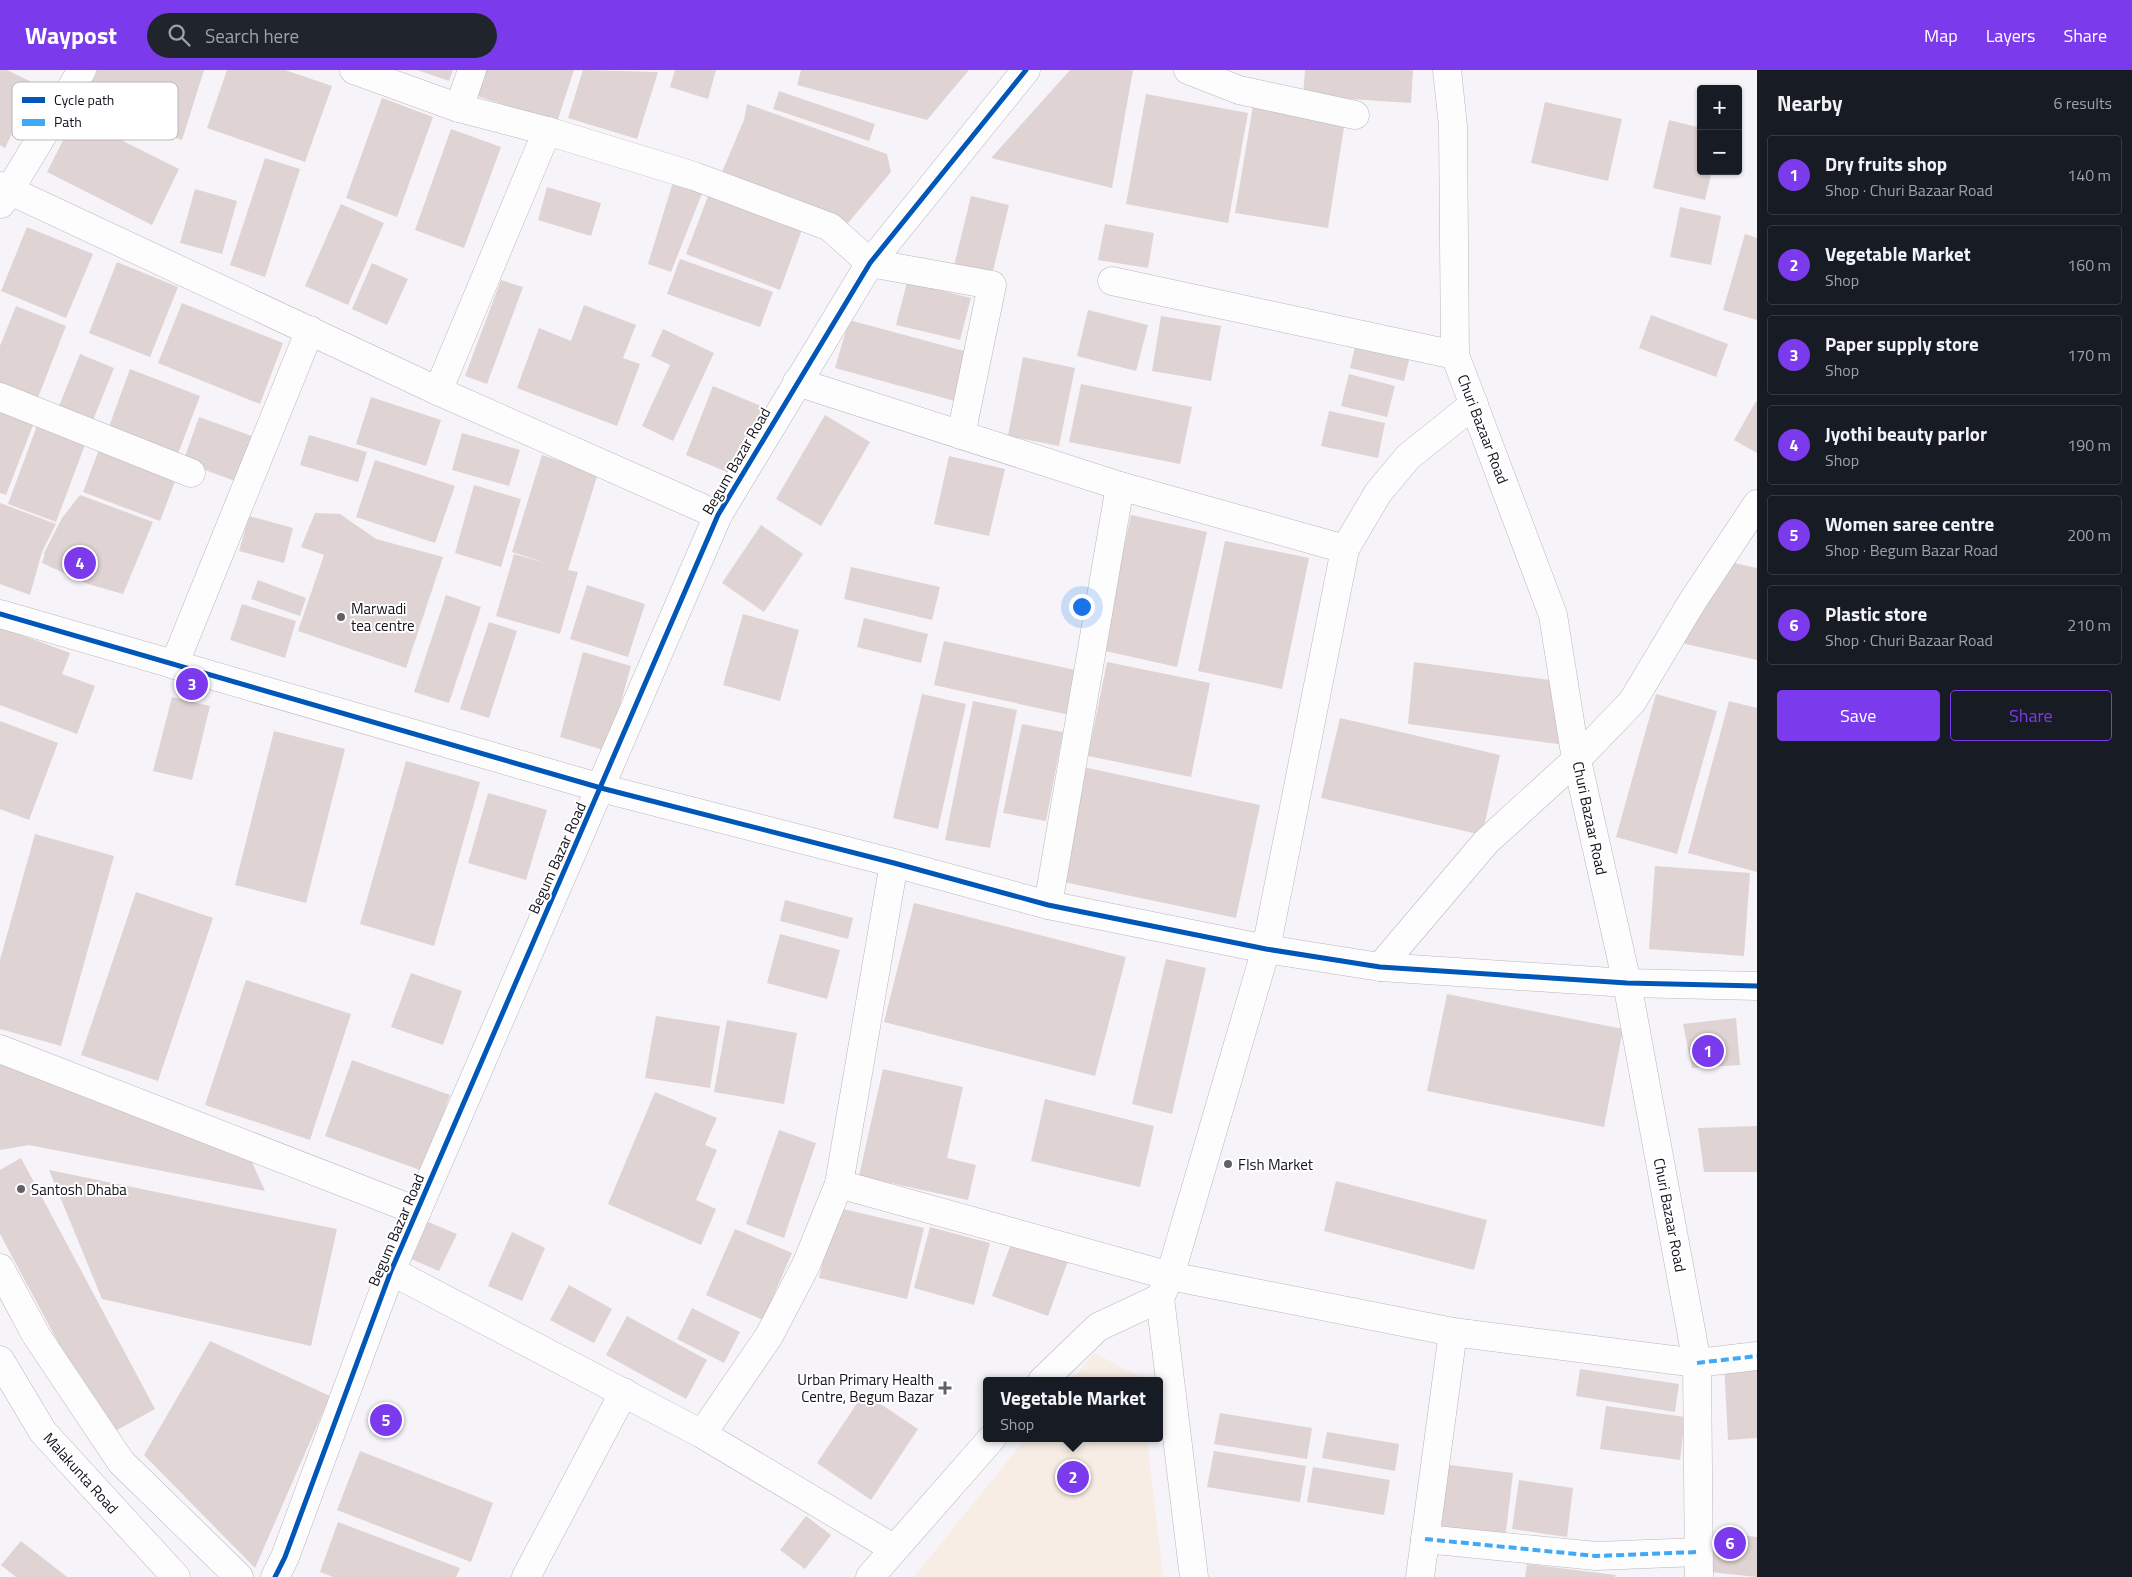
<!DOCTYPE html>
<html lang="en">
<head>
<meta charset="utf-8">
<style>
	:root { --surface:#171b24; --page:#20242c; --text:#f1f3f6; --muted:#9ea1a6; --line:#363941; --accent:#7c3aed }
	body { margin:0; font-family:"Titillium Web",sans-serif; background:var(--page); color:var(--text) }
	.controls { position:absolute; right:15px; top:15px; display:grid; overflow:hidden; border-radius:5px; box-shadow:0 1px 4px #0004 }
	.controls button { width:45px; height:45px; display:grid; place-items:center; padding:0; border:0; border-bottom:1px solid var(--line); background:var(--surface); color:var(--text); font:25px sans-serif }
	.you { position:absolute; left:1081px; top:536px; width:18px; height:18px; margin:-12px; border:4px solid #fff; border-radius:50%; background:#1a73e8; box-shadow:0 0 0 8px #1a73e833 }
	.badge { display:grid; place-items:center; width:32px; height:32px; border-radius:50%; background:var(--accent); color:#fff; font-size:16px; font-weight:700 }
	.pin { position:absolute; translate:-50% -50%; border:2px solid #fff; box-shadow:0 1px 5px #0006 }
	.popup { position:absolute; left:983px; top:1307px; width:180px; height:65px; box-sizing:border-box; display:grid; place-content:center; border-radius:5px; background:var(--surface); filter:drop-shadow(0 1px 4px #0005); font-size:16px; white-space:nowrap; color:var(--muted) }
	.popup b { font-size:19px; color:var(--text) }
	.popup::after { content:''; position:absolute; left:50%; top:100%; margin-left:-10px; border:10px solid transparent; border-top-color:var(--surface) }
	.list { margin:0; padding:0; list-style:none }
	h2 { display:flex; justify-content:space-between; align-items:center; height:65px; margin:0; padding:0 20px; font-size:21px }
	h2 small { font-size:16px; font-weight:400; color:var(--muted) }
	.list li { display:grid; grid-template-columns:32px 1fr auto; gap:15px; align-items:center; box-sizing:border-box; height:80px; margin:0 10px 10px; padding:0 10px; border:1px solid var(--line); border-radius:5px }
	.list b { display:block; font-size:19px; white-space:nowrap }
	.list p { margin:0; font-size:16px; white-space:nowrap; color:var(--muted) }
	.list em { font-size:16px; font-style:normal; color:var(--muted) }
	.actions { display:flex; gap:10px; padding:15px 20px }
	.actions a { flex:1; padding:11px 0; border:1px solid var(--accent); border-radius:5px; text-align:center; font-size:18px; color:var(--accent) }
	.actions .main { background:var(--accent); color:#fff }
	.icon { flex:none; width:28px; height:28px; fill:none; stroke:currentColor; stroke-width:2; stroke-linecap:round; stroke-linejoin:round }
	.map { position:relative; flex:none; width:1757px; height:1507px; overflow:hidden }
	header { display:flex; align-items:center; gap:30px; box-sizing:border-box; height:70px; padding:0 25px; background:var(--accent); color:#fff }
	header strong { font-size:24px }
	nav { display:flex; gap:28px; margin-inline-start:auto; font-size:18px }
	.search { width:350px; height:45px; background:var(--page); display:flex; align-items:center; gap:12px; box-sizing:border-box; padding:0 18px; border-radius:28px; color:var(--muted); font-size:19px }
	main { display:flex }
	aside { flex:1; background:var(--surface) }
	.map>svg:first-child { display:block }
	.commercial { fill:#f7ede5 }
	.building { fill:#e0d3d3 }
	.lines { fill:none; stroke-linecap:round; stroke-linejoin:round }
	.minor-casing { stroke:#b9b6be; stroke-width:29 }
	.tertiary-casing { stroke:#b9b6be; stroke-width:29 }
	.primary-casing { stroke:#b9b6be; stroke-width:29 }
	.minor { stroke:#fefdfe; stroke-width:28 }
	.tertiary { stroke:#fefdfe; stroke-width:28 }
	.primary { stroke:#fefdfe; stroke-width:28 }
	.quiet { stroke:#3fa9f5; stroke-width:4; stroke-dasharray:8 4; stroke-linecap:butt }
	.cycleway-casing { stroke:#fff; stroke-width:8 }
	.cycleway { stroke:#0057b8; stroke-width:5 }
	.poi-dot { fill:#636069; stroke:#fff; stroke-width:2 }
	.labels { text-anchor:middle; dominant-baseline:central; stroke-width:4; stroke-linejoin:round; paint-order:stroke }
	.street-label { font-size:15px; fill:#14111c; stroke:#fff }
	.poi-label { font-size:15px; fill:#14111c; stroke:#fff; text-anchor:start }
	.key { fill:#fff; stroke:#b8b8bb; stroke-width:1 }
	.key-label { font-size:14px; fill:#14111c }
</style>
</head>
<body>
<header>
<strong>Waypost</strong>
<div class="search"><svg class="icon" aria-label="search" viewBox="0 0 24 24"><circle cx="10" cy="10" r="6"/><path d="M15 15l6 6"/></svg>Search here</div>
<nav><a>Map</a><a>Layers</a><a>Share</a></nav>
</header>
<main>
<div class="map">
<svg width="1757" height="1507" viewBox="0 0 1757 1507">
	<rect width="100%" height="100%" fill="#f6f4f9"/>
	<g class="commercial">
		<polygon points="1094,1283 1141,1307 1141,1311 1072,1311"/>
		<polygon points="1026,1368 1147,1368 1163,1507 914,1507"/>
	</g>
	<g class="building">
		<polygon points="0,0 7,0 36,14 5,78 0,75"/>
		<polygon points="97,0 204,0 182,70 78,37"/>
		<polygon points="227,0 285,0 332,16 305,92 207,58"/>
		<polygon points="417,0 453,0 449,11"/>
		<polygon points="485,0 574,0 557,52 477,26"/>
		<polygon points="583,0 658,2 637,69 568,48"/>
		<polygon points="675,0 716,0 708,29 670,17"/>
		<polygon points="801,0 969,0 927,50 797,15"/>
		<polygon points="1070,0 1133,0 1112,118 991,88"/>
		<polygon points="1305,0 1413,0 1411,33 1303,26"/>
		<polygon points="779,21 875,54 869,71 773,39"/>
		<polygon points="1146,24 1248,43 1228,153 1126,134"/>
		<polygon points="382,28 433,47 397,147 346,128"/>
		<polygon points="1545,32 1622,49 1608,111 1531,93"/>
		<polygon points="747,34 887,84 891,102 848,153 722,102 744,50"/>
		<polygon points="1253,36 1345,51 1328,158 1235,143"/>
		<polygon points="75,47 179,99 152,155 47,102"/>
		<polygon points="1669,50 1701,58 1701,101 1712,101 1705,130 1653,118"/>
		<polygon points="451,59 501,77 464,178 415,160"/>
		<polygon points="265,88 300,99 265,207 230,195"/>
		<polygon points="673,112 703,121 671,202 648,194"/>
		<polygon points="547,117 601,133 591,166 538,150"/>
		<polygon points="195,119 237,131 222,184 180,173"/>
		<polygon points="710,121 803,157 780,220 686,184"/>
		<polygon points="971,126 1009,135 992,205 954,196"/>
		<polygon points="341,134 384,153 348,235 305,216"/>
		<polygon points="1680,137 1721,146 1711,195 1670,187"/>
		<polygon points="1105,154 1154,163 1148,198 1098,190"/>
		<polygon points="27,157 93,184 66,248 1,221"/>
		<polygon points="1745,164 1757,168 1757,250 1723,240"/>
		<polygon points="680,189 773,222 760,257 667,224"/>
		<polygon points="117,192 178,217 150,287 89,263"/>
		<polygon points="372,193 408,209 387,255 352,239"/>
		<polygon points="501,210 523,217 487,314 465,306"/>
		<polygon points="907,212 971,228 960,270 896,255"/>
		<polygon points="182,233 283,273 260,334 158,293"/>
		<polygon points="584,235 636,255 623,288 640,294 617,356 517,318 539,258 571,271"/>
		<polygon points="16,236 66,256 37,330 0,315 0,276"/>
		<polygon points="1088,240 1148,255 1136,301 1077,286"/>
		<polygon points="1651,245 1728,274 1716,307 1639,278"/>
		<polygon points="1161,246 1221,256 1211,311 1152,301"/>
		<polygon points="849,250 975,284 962,333 835,298"/>
		<polygon points="663,259 714,283 673,371 642,356 670,295 651,286"/>
		<polygon points="1356,273 1410,286 1404,311 1350,298"/>
		<polygon points="80,284 114,298 91,355 57,341"/>
		<polygon points="1023,287 1075,298 1059,376 1008,366"/>
		<polygon points="130,299 200,326 176,389 107,362"/>
		<polygon points="1349,304 1395,316 1387,347 1341,336"/>
		<polygon points="1081,314 1192,337 1180,394 1069,372"/>
		<polygon points="713,316 766,338 739,407 686,385"/>
		<polygon points="371,327 441,350 426,396 356,374"/>
		<polygon points="1756,331 1757,332 1757,383 1734,370"/>
		<polygon points="0,337 35,350 6,425 0,423"/>
		<polygon points="1329,341 1385,353 1378,388 1321,376"/>
		<polygon points="825,345 870,372 821,456 776,429"/>
		<polygon points="199,347 252,366 235,411 183,392"/>
		<polygon points="38,353 86,372 56,452 8,434"/>
		<polygon points="462,363 520,380 509,416 452,400"/>
		<polygon points="309,365 367,382 358,412 300,395"/>
		<polygon points="100,377 177,406 160,451 83,422"/>
		<polygon points="542,385 598,403 568,500 578,502 560,564 496,546 514,484 546,493 512,482"/>
		<polygon points="949,386 1005,399 989,466 934,454"/>
		<polygon points="375,390 455,416 435,473 356,447"/>
		<polygon points="474,415 521,429 501,497 455,483"/>
		<polygon points="80,425 153,452 123,524 88,514 42,493 45,483 43,485 62,448"/>
		<polygon points="0,433 56,454 42,482 30,525 0,514"/>
		<polygon points="315,443 340,444 376,469 443,487 406,598 298,561 324,485 301,477"/>
		<polygon points="1131,445 1207,462 1177,597 1101,580"/>
		<polygon points="249,446 293,458 284,493 239,481"/>
		<polygon points="761,455 803,484 764,542 722,513"/>
		<polygon points="1225,471 1309,488 1282,619 1198,601"/>
		<polygon points="1725,491 1757,498 1757,590 1681,573"/>
		<polygon points="851,497 940,517 932,550 844,529"/>
		<polygon points="258,510 306,528 300,546 251,529"/>
		<polygon points="587,515 645,534 628,587 570,569"/>
		<polygon points="446,525 481,537 449,633 414,622"/>
		<polygon points="242,534 296,551 285,588 230,570"/>
		<polygon points="743,544 799,560 780,631 723,615"/>
		<polygon points="864,548 928,564 921,593 857,577"/>
		<polygon points="489,552 517,561 489,648 460,639"/>
		<polygon points="0,557 70,583 62,604 95,616 77,664 0,635"/>
		<polygon points="944,571 1084,602 1074,646 934,615"/>
		<polygon points="583,582 631,596 607,681 560,667"/>
		<polygon points="1107,592 1210,613 1191,707 1088,686"/>
		<polygon points="1414,592 1557,611 1565,675 1408,654"/>
		<polygon points="922,624 966,634 938,759 893,748"/>
		<polygon points="1656,624 1717,641 1677,784 1616,767"/>
		<polygon points="172,627 210,636 192,710 153,701"/>
		<polygon points="973,631 1017,640 990,778 945,770"/>
		<polygon points="1729,631 1757,638 1757,802 1688,783"/>
		<polygon points="1340,648 1500,685 1482,765 1321,728"/>
		<polygon points="0,651 58,673 29,750 0,739"/>
		<polygon points="1022,654 1063,662 1046,751 1003,743"/>
		<polygon points="274,661 345,679 306,833 235,815"/>
		<polygon points="406,691 480,712 434,876 360,854"/>
		<polygon points="1083,697 1260,735 1236,848 1059,811"/>
		<polygon points="488,723 547,740 526,810 468,793"/>
		<polygon points="35,764 114,786 61,976 0,959 0,890"/>
		<polygon points="1655,796 1750,803 1744,886 1649,879"/>
		<polygon points="136,822 213,848 158,1011 81,985"/>
		<polygon points="785,830 853,848 848,869 780,851"/>
		<polygon points="914,833 1126,887 1095,1006 884,952"/>
		<polygon points="780,864 840,880 827,929 767,913"/>
		<polygon points="1166,889 1206,898 1172,1044 1132,1034"/>
		<polygon points="411,903 462,921 443,975 391,957"/>
		<polygon points="246,910 351,944 310,1070 205,1035"/>
		<polygon points="1447,924 1623,959 1604,1057 1427,1021"/>
		<polygon points="656,946 720,956 710,1018 645,1008"/>
		<polygon points="1736,948 1740,995 1692,998 1683,954"/>
		<polygon points="727,950 797,963 784,1034 714,1022"/>
		<polygon points="352,990 450,1025 423,1101 325,1066"/>
		<polygon points="0,994 250,1088 265,1121 29,1075 0,1080"/>
		<polygon points="883,999 963,1017 947,1088 976,1095 968,1130 859,1106"/>
		<polygon points="655,1022 717,1048 705,1075 717,1080 696,1130 716,1139 701,1175 608,1134"/>
		<polygon points="1045,1029 1154,1056 1140,1117 1031,1091"/>
		<polygon points="1757,1056 1757,1102 1704,1102 1698,1058"/>
		<polygon points="779,1060 816,1073 784,1168 746,1154"/>
		<polygon points="21,1088 155,1339 108,1365 0,1164 0,1100"/>
		<polygon points="49,1100 337,1159 311,1276 102,1229"/>
		<polygon points="1336,1111 1487,1150 1474,1200 1324,1161"/>
		<polygon points="835,1137 924,1158 907,1229 819,1208"/>
		<polygon points="426,1151 457,1164 439,1201 411,1189"/>
		<polygon points="930,1157 990,1173 974,1235 914,1218"/>
		<polygon points="735,1159 792,1183 763,1250 706,1225"/>
		<polygon points="512,1162 545,1178 522,1231 488,1216"/>
		<polygon points="1012,1171 1068,1191 1048,1246 992,1226"/>
		<polygon points="569,1215 612,1239 594,1273 550,1250"/>
		<polygon points="692,1238 740,1262 724,1293 677,1269"/>
		<polygon points="627,1246 707,1290 686,1329 606,1285"/>
		<polygon points="210,1271 330,1326 255,1498 144,1385"/>
		<polygon points="1757,1291 1757,1368 1728,1370 1724,1293"/>
		<polygon points="1580,1299 1679,1314 1675,1342 1576,1326"/>
		<polygon points="864,1323 918,1359 871,1430 817,1393"/>
		<polygon points="1606,1336 1685,1347 1680,1390 1600,1379"/>
		<polygon points="1220,1343 1312,1358 1307,1389 1214,1374"/>
		<polygon points="1327,1362 1399,1374 1395,1401 1322,1388"/>
		<polygon points="360,1381 493,1433 471,1492 337,1440"/>
		<polygon points="1214,1381 1306,1396 1300,1432 1207,1417"/>
		<polygon points="1442,1394 1513,1403 1505,1470 1434,1461"/>
		<polygon points="1313,1397 1390,1410 1384,1445 1307,1432"/>
		<polygon points="1519,1410 1573,1418 1567,1467 1512,1459"/>
		<polygon points="806,1446 831,1465 805,1499 780,1480"/>
		<polygon points="338,1452 460,1498 456,1507 333,1507 320,1502"/>
		<polygon points="1715,1462 1757,1467 1757,1507 1710,1502"/>
		<polygon points="21,1471 67,1507 16,1507 1,1495"/>
		<polygon points="1527,1494 1616,1505 1615,1507 1525,1507"/>
	</g>
	<g class="lines">
		<defs>
			<g id="minor">
				<polyline points="354,0 459,38 547,61 694,106 830,157 870,193 992,215 961,365"/>
				<polyline points="1188,0 1239,20 1355,45"/>
				<polyline points="459,38 472,0"/>
				<polyline points="0,116 438,321 718,445"/>
				<polyline points="1,134 82,0"/>
				<polyline points="1112,211 1455,285"/>
				<polyline points="797,312 1120,416 1345,479"/>
				<polyline points="438,321 547,61"/>
				<polyline points="0,327 191,403"/>
				<polyline points="0,544 601,718 894,793 1048,835 1266,879 1380,897 1627,913 1757,916"/>
				<polyline points="174,595 310,260"/>
				<polyline points="1048,835 1120,416"/>
				<polyline points="1380,897 1486,772 1577,689 1632,632 1692,532 1757,434"/>
				<polyline points="0,979 417,1141"/>
				<polyline points="839,1114 1170,1206 1453,1262 1697,1293 1757,1286"/>
				<polyline points="391,1201 702,1364 893,1478"/>
				<polyline points="1042,1311 1098,1257 1160,1228"/>
				<polyline points="702,1364 769,1266 806,1195 839,1114 894,793"/>
				<polyline points="1425,1469 1596,1486 1698,1482"/>
				<polyline points="275,1507 285,1487 391,1201 718,445 870,193 1026,0"/>
				<polyline points="526,1507 624,1322"/>
				<polyline points="870,1507 992,1368"/>
				<polyline points="1194,1507 1160,1228 1170,1206 1266,879 1345,479 1378,423 1408,387 1474,334"/>
				<polyline points="1420,1507 1453,1262"/>
			</g>
			<polyline id="tertiary" points="1447,0 1453,56 1455,285 1553,545 1574,677 1627,913 1697,1293 1699,1507"/>
			<g id="primary">
				<polyline points="0,1198 36,1265 121,1392 239,1507"/>
				<polyline points="0,1290 43,1362 176,1507"/>
			</g>
		</defs>
		<use href="#minor" class="minor-casing"/>
		<use href="#tertiary" class="tertiary-casing"/>
		<use href="#primary" class="primary-casing"/>
		<use href="#minor" class="minor"/>
		<use href="#tertiary" class="tertiary"/>
		<use href="#primary" class="primary"/>
		<g class="quiet">
			<polyline points="1697,1293 1757,1286"/>
			<polyline points="1425,1469 1596,1486 1698,1482"/>
		</g>
		<defs>
			<g id="cycleway">
				<polyline points="0,544 601,718 894,793 1048,835 1266,879 1380,897 1627,913 1757,916"/>
				<polyline points="275,1507 285,1487 391,1201 718,445 870,193 1026,0"/>
			</g>
		</defs>
		<use href="#cycleway" class="cycleway-casing"/>
		<use href="#cycleway" class="cycleway"/>
	</g>
	<g class="poi-dot">
		<circle cx="341" cy="547" r="5"/>
		<circle cx="1228" cy="1094" r="5"/>
		<circle cx="21" cy="1119" r="5"/>
		<path d="M942.5 1310.5h5v5h5v5h-5v5h-5v-5h-5v-5h5z"/>
	</g>
	<g class="labels">
		<g class="street-label">
			<text transform="translate(1483 359) rotate(69)">Churi Bazaar Road</text>
			<text transform="translate(736 391) rotate(-60)">Begum Bazar Road</text>
			<text transform="translate(1590 748) rotate(78)">Churi Bazaar Road</text>
			<text transform="translate(557 788) rotate(-66)">Begum Bazar Road</text>
			<text transform="translate(1670 1145) rotate(79)">Churi Bazaar Road</text>
			<text transform="translate(396 1160) rotate(-67)">Begum Bazar Road</text>
			<text transform="translate(81 1403) rotate(48)">Malakunta Road</text>
		</g>
		<g class="poi-label">
			<text x="351" y="538">Marwadi<tspan x="351" dy="17">tea centre</tspan></text>
			<text x="1238" y="1094">FIsh Market</text>
			<text x="31" y="1119">Santosh Dhaba</text>
			<text x="934" y="1309" text-anchor="end">Urban Primary Health<tspan x="934" dy="17">Centre, Begum Bazar</tspan></text>
		</g>
	</g>
	<rect x="12" y="12" width="166" height="58" rx="8" class="key"/>
	<rect x="22" y="27" width="23" height="6" fill="#0057b8"/>
	<rect x="22" y="49" width="23" height="7" fill="#3fa9f5"/>
	<g class="key-label">
		<text x="54" y="35">Cycle path</text>
		<text x="54" y="57">Path</text>
	</g>
</svg>
<div class="controls">
<button>+</button>
<button>−</button>
</div>
<div class="you"></div>
<div class="pin badge" style="left:1708px;top:981px">1</div>
<div class="pin badge" style="left:1073px;top:1407px">2</div>
<div class="popup"><b>Vegetable Market</b>Shop</div>
<div class="pin badge" style="left:192px;top:614px">3</div>
<div class="pin badge" style="left:80px;top:493px">4</div>
<div class="pin badge" style="left:386px;top:1350px">5</div>
<div class="pin badge" style="left:1730px;top:1473px">6</div>
</div>
<aside>
<h2>Nearby<small>6 results</small></h2>
<ul class="list">
<li><span class="badge">1</span><div><b>Dry fruits shop</b><p>Shop · Churi Bazaar Road</p></div><em>140 m</em></li>
<li><span class="badge">2</span><div><b>Vegetable Market</b><p>Shop</p></div><em>160 m</em></li>
<li><span class="badge">3</span><div><b>Paper supply store</b><p>Shop</p></div><em>170 m</em></li>
<li><span class="badge">4</span><div><b>Jyothi beauty parlor</b><p>Shop</p></div><em>190 m</em></li>
<li><span class="badge">5</span><div><b>Women saree centre</b><p>Shop · Begum Bazar Road</p></div><em>200 m</em></li>
<li><span class="badge">6</span><div><b>Plastic store</b><p>Shop · Churi Bazaar Road</p></div><em>210 m</em></li>
</ul>
<div class="actions"><a class="main">Save</a><a>Share</a></div>
</aside>
</main>
</body>
</html>
